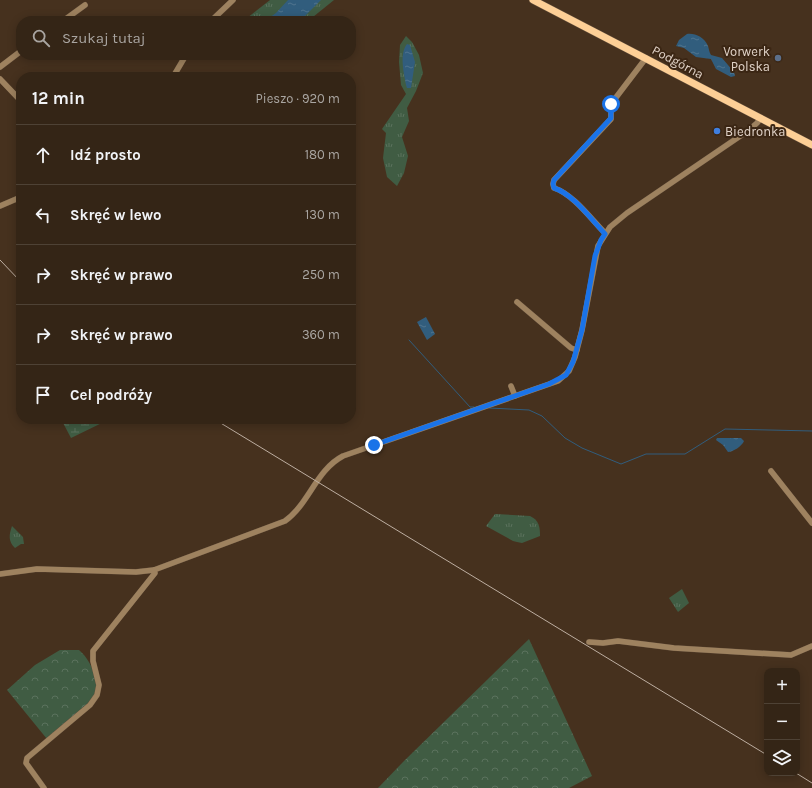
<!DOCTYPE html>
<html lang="pl">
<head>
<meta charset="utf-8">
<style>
	:root { --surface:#342516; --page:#3c2d1f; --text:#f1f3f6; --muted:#a9a5a1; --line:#4e4235 }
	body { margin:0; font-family:Karla,sans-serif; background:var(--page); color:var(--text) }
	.controls { position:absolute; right:12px; bottom:12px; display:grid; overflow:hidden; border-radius:8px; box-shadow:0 2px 10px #0003 }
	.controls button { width:36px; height:36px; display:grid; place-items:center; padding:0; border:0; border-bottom:1px solid var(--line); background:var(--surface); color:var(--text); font:20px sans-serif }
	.stop { position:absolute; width:12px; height:12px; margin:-9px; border:3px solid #1a73e8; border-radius:50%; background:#fff }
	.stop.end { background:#1a73e8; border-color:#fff; box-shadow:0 1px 4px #0008 }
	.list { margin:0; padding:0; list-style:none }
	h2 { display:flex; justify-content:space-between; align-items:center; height:52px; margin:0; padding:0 16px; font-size:17px }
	h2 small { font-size:13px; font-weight:400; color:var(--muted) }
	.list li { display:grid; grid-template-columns:26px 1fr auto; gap:12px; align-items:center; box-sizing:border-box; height:60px; padding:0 16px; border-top:1px solid var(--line) }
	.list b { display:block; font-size:15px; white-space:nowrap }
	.list em { font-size:13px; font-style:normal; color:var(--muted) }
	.icon { flex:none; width:22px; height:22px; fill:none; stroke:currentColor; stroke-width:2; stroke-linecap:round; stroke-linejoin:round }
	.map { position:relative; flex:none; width:812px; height:788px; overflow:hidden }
	.search { position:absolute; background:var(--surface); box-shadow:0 2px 10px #0003; left:16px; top:16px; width:340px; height:44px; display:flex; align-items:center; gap:10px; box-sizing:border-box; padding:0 14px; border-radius:16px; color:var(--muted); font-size:15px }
	.panel { position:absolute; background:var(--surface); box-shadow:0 2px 10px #0003; left:16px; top:72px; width:340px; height:352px; border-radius:16px }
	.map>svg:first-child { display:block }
	.grass { fill:url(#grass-tufts) }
	.forest { fill:url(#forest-crowns) }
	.wetland { fill:url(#wetland-marsh) }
	.water { fill:url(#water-ripples) }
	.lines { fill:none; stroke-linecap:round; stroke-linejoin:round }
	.stream { stroke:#315d7d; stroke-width:1 }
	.minor-casing { stroke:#624e3c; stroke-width:6 }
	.major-casing { stroke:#624e3c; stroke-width:8 }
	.minor { stroke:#9e825f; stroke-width:5.5 }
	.major { stroke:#fdcf96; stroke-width:7 }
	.rail { stroke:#bdaea1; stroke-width:1 }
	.route { stroke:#1a73e8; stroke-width:5 }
	.service-dot { fill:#5c6f8a; stroke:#3b2614; stroke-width:1.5 }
	.shop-dot { fill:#3f7fe0; stroke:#3b2614; stroke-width:1.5 }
	.labels { text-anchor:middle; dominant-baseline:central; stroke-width:4; stroke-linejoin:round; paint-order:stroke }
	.poi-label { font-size:13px; fill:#e0d2c7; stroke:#3b2614; text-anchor:end }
	.street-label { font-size:13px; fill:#e0d2c7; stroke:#3b2614 }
</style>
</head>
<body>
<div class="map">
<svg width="812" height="788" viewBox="0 0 812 788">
	<defs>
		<pattern id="grass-tufts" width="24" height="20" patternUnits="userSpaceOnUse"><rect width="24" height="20" fill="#405c43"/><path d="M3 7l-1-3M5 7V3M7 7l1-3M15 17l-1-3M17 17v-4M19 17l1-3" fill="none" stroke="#5b725d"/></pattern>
		<pattern id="forest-crowns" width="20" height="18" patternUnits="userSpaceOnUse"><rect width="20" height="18" fill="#405c43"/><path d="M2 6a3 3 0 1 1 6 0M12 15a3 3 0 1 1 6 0" fill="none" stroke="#5b725d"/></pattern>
		<pattern id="wetland-marsh" width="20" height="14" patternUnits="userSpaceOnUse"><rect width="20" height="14" fill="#405c43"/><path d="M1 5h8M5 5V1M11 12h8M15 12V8" fill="none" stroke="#5b725d"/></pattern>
		<pattern id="water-ripples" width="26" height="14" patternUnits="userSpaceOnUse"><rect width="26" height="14" fill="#315d7d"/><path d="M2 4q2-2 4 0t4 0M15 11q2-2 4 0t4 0" fill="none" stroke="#4f738e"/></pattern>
	</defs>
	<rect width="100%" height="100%" fill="#46311e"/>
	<g class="grass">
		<polygon points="270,0 334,0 308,21 243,21"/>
		<polygon points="406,36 412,42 419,55 423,73 416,91 407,108 409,121 402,137 408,156 404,173 397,186 387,177 383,158 386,133 382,129 406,94 401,85 399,62 400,45"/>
		<path d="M495,514L530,516C539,520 540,527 540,536L522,543L517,542L513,541L486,526Z"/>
		<path d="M12,526L23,537L24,544H21L15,548C8,541 9,535 12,526Z"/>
		<polygon points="682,589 689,603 678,612 669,598"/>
	</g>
	<g class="forest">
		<polygon points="529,639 592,776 569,788 378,788 404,761"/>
		<path d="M60,650H79C87,657 92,666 95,676C96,683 97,688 95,695C90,708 59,729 47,739L7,690L35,665Z"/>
	</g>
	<polygon class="wetland" points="61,419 110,419 71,438"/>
	<g class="water">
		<polygon points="288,0 321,0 300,21 266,21 269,18 276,13"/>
		<path d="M687,34C695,33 704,37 708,46C709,49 709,52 711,55L722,58L734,72L735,76L731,77L716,69L711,59L696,57L684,48L676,46L679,40Z"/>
		<path d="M407,44L410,45L415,62L411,88H407L406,85C404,73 399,54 407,44Z"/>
		<polygon points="426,317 435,334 427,340 417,322"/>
		<path d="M717,438H741L744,441C742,446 733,452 728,452L723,445L716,440Z"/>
	</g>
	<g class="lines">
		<g class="stream">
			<polyline points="409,340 470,407 474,407"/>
			<polyline points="489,408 529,410 542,416 565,438 582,448 621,464 646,454 685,454 725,429 812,431"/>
		</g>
		<defs>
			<g id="minor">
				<polyline points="63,21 85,5"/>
				<polyline points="211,21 233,0"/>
				<polyline points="0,67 21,51"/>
				<polyline points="173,77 186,55"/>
				<polyline points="0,79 21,101"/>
				<polyline points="0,206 21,197"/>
				<path d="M605,233C591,219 573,194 554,188L553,184L554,180L611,119V104L646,58"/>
				<polyline points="517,302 571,348 577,350"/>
				<polyline points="511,386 515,396"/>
				<polyline points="771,471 812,523"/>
				<path d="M0,574L37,569L136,572L154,570L285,521C309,504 316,470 343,456L558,381L569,371L575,357L582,330L598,246L610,227L627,213L749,130L757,123L761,118"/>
				<polyline points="589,642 603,643 618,641 674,648 791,655 812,646"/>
				<polyline points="44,788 26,763 27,758 90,705 97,695 99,685 93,661 93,651 155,573 154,570"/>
			</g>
			<polyline id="major" points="533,0 812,145"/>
		</defs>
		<use href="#minor" class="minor-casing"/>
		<use href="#major" class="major-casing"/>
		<use href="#minor" class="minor"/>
		<use href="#major" class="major"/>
		<g class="rail">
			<polyline points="0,260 21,282"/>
			<polyline points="214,419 767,755"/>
			<polyline points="796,773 812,783"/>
		</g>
	</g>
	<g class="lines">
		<path class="route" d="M374,445L549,384L566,375L573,362L582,330L595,256L601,240L605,234C591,219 573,194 554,188L553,184L554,180L611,118V104"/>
	</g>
	<circle class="service-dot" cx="778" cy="58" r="4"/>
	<circle class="shop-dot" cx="717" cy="131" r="4"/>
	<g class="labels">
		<g class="poi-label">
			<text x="770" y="51">Vorwerk<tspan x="770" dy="15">Polska</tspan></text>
			<text x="725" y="131" text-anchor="start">Biedronka</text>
		</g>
		<g class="street-label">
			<text transform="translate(678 62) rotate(28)">Podgórna</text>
		</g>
	</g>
</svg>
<div class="controls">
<button>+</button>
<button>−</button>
<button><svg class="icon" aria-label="layers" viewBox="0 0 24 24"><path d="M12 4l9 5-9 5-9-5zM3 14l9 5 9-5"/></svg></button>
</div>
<div class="stop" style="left:611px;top:104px"></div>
<div class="stop end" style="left:374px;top:445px"></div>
<div class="search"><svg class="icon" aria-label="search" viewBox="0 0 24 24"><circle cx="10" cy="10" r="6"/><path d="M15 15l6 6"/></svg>Szukaj tutaj</div>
<section class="panel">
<h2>12 min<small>Pieszo · 920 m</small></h2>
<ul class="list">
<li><svg class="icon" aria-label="ahead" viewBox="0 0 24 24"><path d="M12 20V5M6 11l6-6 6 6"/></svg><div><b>Idź prosto</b></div><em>180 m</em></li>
<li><svg class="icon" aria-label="left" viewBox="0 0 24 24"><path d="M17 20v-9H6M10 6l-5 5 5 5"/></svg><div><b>Skręć w lewo</b></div><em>130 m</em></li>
<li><svg class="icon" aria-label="right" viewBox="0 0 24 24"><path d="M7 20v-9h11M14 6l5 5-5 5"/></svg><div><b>Skręć w prawo</b></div><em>250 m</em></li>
<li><svg class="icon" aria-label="right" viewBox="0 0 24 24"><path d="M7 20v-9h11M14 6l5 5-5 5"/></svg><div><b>Skręć w prawo</b></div><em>360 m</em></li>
<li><svg class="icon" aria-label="arrive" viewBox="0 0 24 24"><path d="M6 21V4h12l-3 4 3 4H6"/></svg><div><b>Cel podróży</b></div></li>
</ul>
</section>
</div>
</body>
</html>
